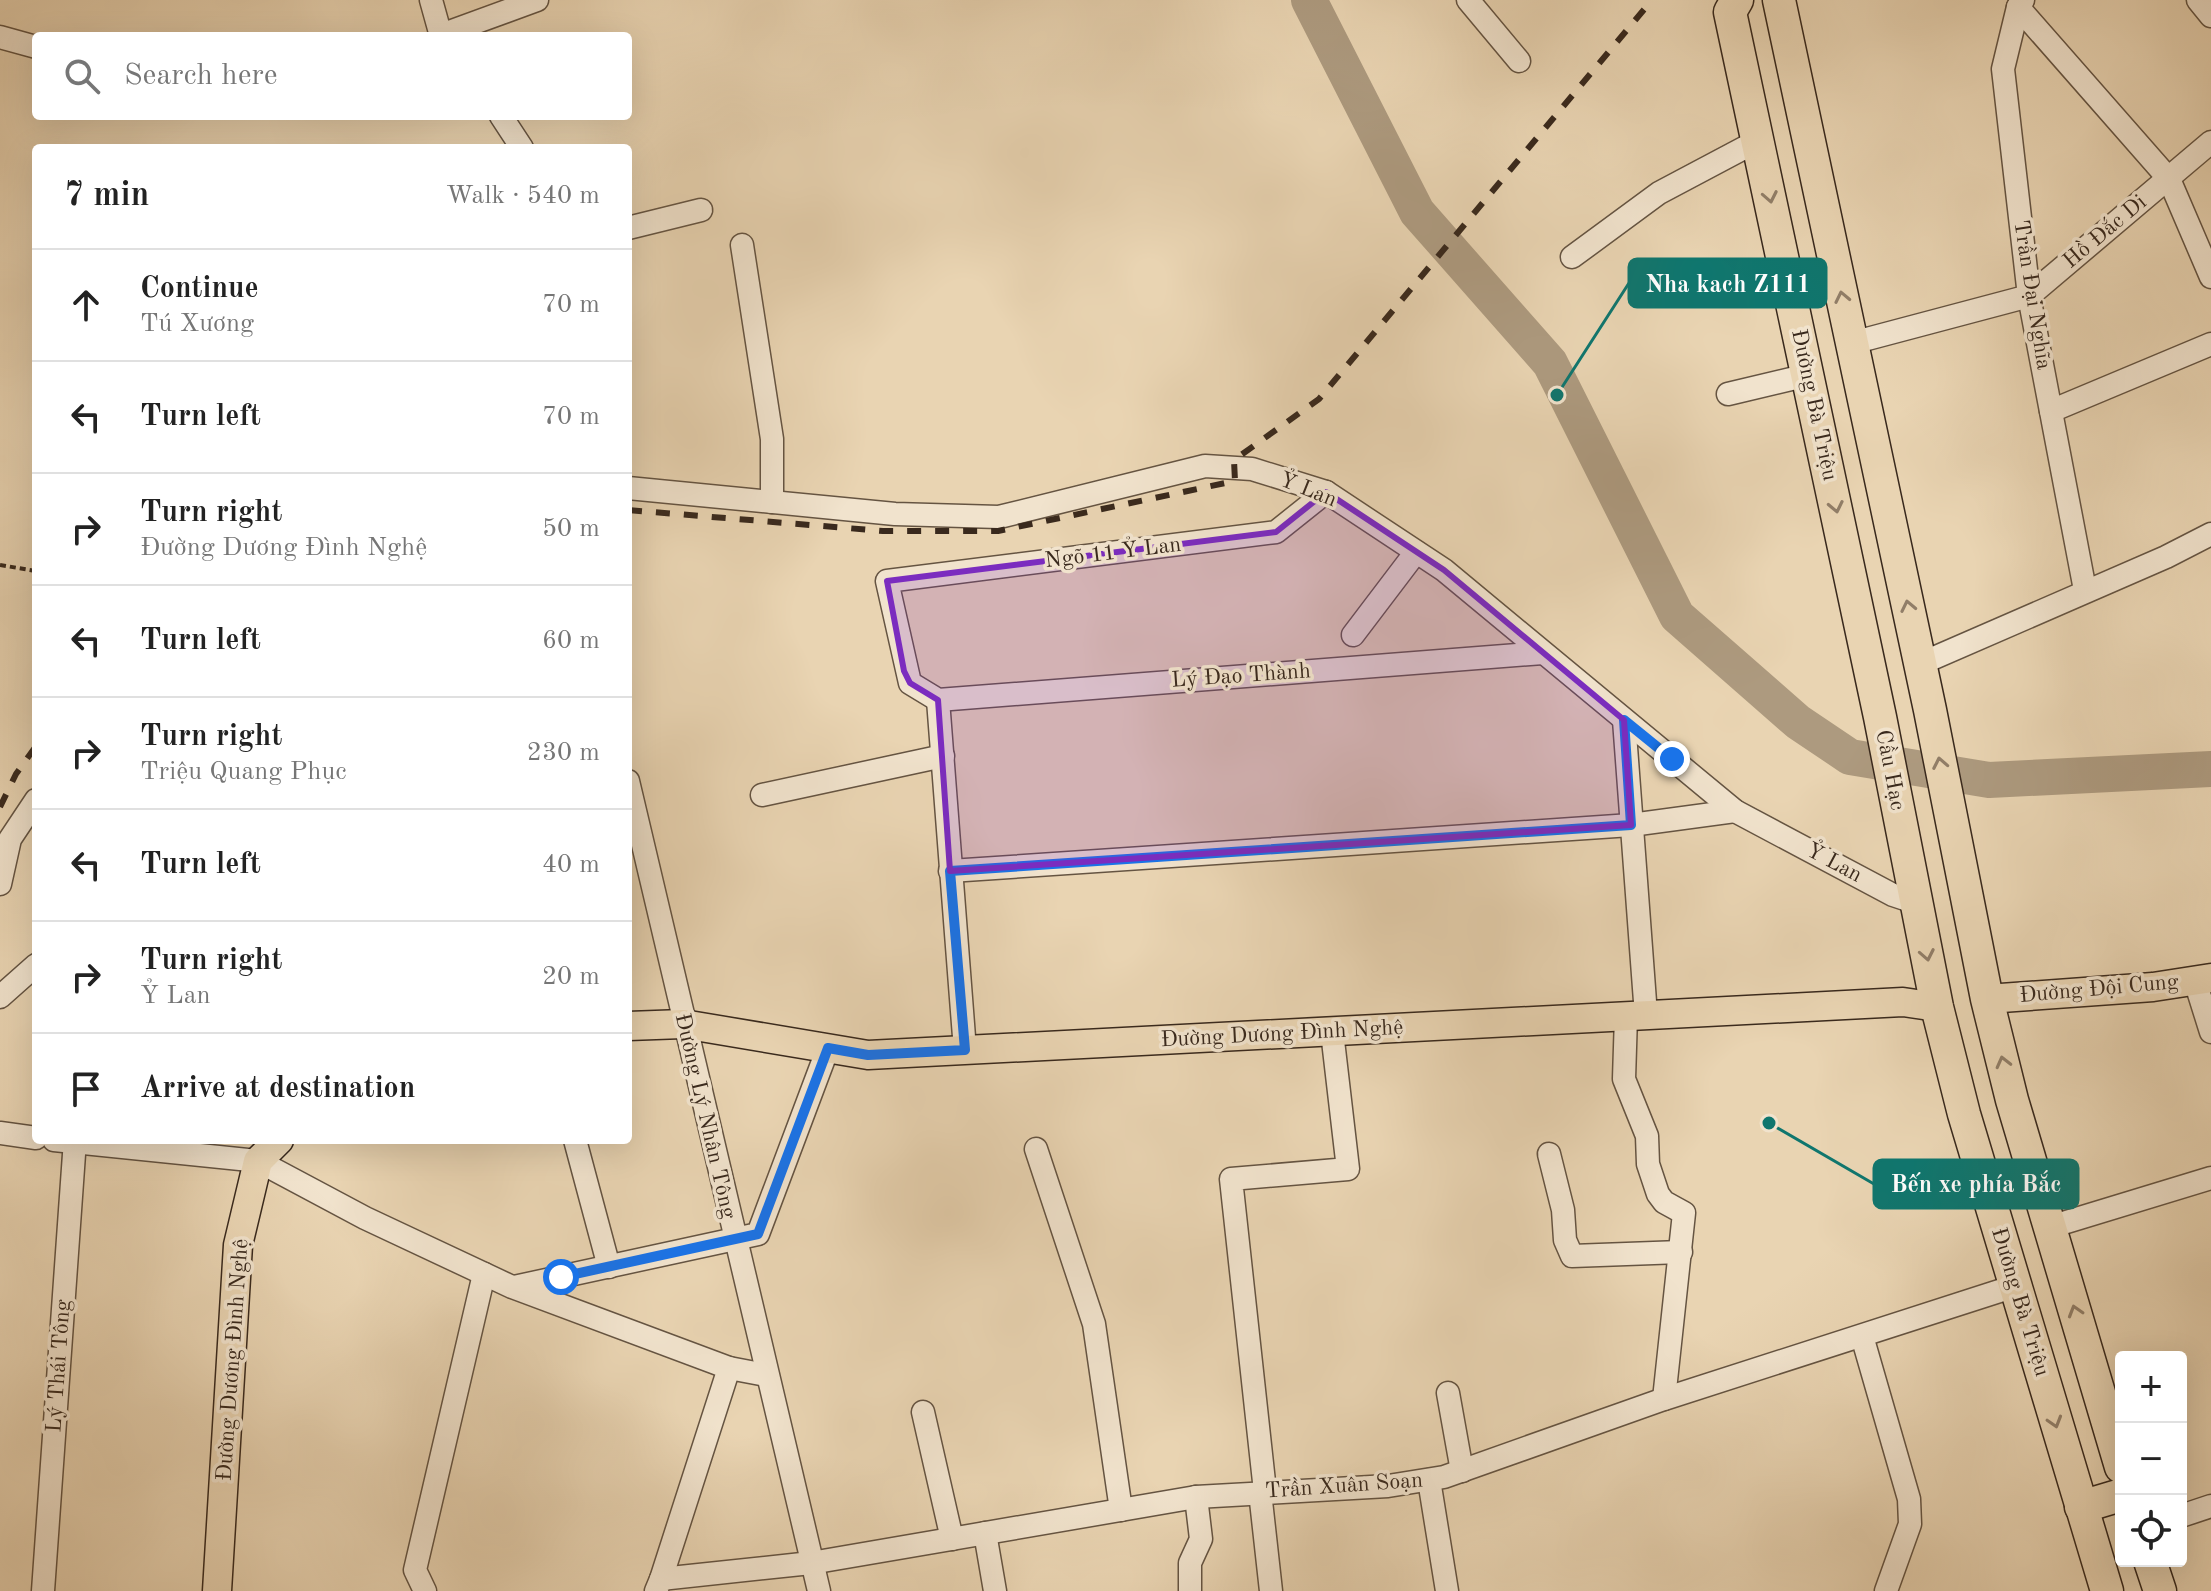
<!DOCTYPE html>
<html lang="en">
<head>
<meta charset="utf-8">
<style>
	:root { --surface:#fff; --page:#f6f6f6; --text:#222; --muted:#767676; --line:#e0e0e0 }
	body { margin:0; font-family:"Old Standard TT",serif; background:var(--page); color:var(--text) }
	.controls { position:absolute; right:24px; bottom:24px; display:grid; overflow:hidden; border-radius:8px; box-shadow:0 8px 32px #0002 }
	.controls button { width:72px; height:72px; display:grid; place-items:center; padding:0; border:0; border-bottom:2px solid var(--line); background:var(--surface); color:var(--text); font:40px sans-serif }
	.stop { position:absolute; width:24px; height:24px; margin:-18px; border:6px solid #1a73e8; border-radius:50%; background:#fff }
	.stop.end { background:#1a73e8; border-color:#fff; box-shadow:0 2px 8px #0008 }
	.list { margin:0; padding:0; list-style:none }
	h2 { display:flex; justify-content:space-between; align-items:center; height:104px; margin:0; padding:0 32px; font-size:34px }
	h2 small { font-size:26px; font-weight:400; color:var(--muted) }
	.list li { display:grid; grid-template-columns:52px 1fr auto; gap:24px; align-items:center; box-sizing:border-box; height:112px; padding:0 32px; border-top:2px solid var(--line) }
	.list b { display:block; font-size:30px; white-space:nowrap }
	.list p { margin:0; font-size:26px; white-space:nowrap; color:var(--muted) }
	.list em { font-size:26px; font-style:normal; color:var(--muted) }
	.icon { flex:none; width:44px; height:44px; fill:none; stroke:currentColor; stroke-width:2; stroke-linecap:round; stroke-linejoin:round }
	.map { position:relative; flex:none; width:2211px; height:1591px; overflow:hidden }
	.search { position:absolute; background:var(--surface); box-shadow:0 8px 32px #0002; left:32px; top:32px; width:600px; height:88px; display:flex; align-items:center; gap:20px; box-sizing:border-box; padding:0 28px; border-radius:8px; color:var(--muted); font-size:30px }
	.panel { position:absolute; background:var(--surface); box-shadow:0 8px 32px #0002; left:32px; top:144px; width:600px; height:1000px; border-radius:8px }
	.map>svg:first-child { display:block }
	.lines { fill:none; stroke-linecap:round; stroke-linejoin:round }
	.river { stroke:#ad9a7f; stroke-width:36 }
	.minor-casing { stroke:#655442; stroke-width:25 }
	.major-casing { stroke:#39291d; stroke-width:31 }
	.highway-casing { stroke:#39291d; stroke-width:35 }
	.path { stroke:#39291d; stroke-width:4; stroke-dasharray:6 4; stroke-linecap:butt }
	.minor { stroke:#f1e3cd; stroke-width:22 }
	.major { stroke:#e9d4b2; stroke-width:28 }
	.highway { stroke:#e9d4b2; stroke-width:32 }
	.rail { stroke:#39291d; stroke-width:6; stroke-dasharray:14 14; stroke-linecap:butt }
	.oneway { stroke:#917e68 }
	.route { stroke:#1a73e8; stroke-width:10 }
	.marked { fill:#7b2cbf; fill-opacity:0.2; stroke:#7b2cbf; stroke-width:6; stroke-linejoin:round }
	.labels { text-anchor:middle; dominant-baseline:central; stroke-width:7; stroke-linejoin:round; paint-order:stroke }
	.street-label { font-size:22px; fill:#39291d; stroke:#f1e3cd }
	.leader { fill:none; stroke:#0f766e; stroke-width:3 }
	.callout-dot { fill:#0f766e; stroke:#f1e3cd; stroke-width:3 }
	.callout { fill:#0f766e; stroke:#0f766e; stroke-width:3 }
	.callout-label { font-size:24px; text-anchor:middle; font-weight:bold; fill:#fff }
</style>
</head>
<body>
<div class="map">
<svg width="2211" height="1591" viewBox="0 0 2211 1591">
	<rect width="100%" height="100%" fill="#e9d4b2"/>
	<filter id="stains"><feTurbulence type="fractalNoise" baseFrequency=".0025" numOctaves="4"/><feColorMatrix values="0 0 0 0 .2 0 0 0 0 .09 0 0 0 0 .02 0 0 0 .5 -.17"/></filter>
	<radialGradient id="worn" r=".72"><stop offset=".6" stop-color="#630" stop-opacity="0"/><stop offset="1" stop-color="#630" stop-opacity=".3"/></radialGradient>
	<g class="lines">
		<polyline class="river" points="1309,0 1417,212 1550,363 1677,616 1798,722 1850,757 1989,780 2211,769"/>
		<defs>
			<g id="minor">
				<polyline points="431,0 441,36"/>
				<polyline points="1468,0 1519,61"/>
				<polyline points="2023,0 2018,7 2003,69 2029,296 2085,590"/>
				<polyline points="2198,0 2211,16"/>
				<polyline points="2018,7 2169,179 2211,277"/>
				<polyline points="441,35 537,0"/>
				<polyline points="0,37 36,47"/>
				<polyline points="501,116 522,148"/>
				<polyline points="628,228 701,210"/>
				<polyline points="742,245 772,439 772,502"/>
				<polyline points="1572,257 1659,193 1759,140"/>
				<polyline points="1852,343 2029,296 2211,142"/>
				<polyline points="1728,394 1808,375"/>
				<polyline points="2051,411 2211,344"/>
				<polyline points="628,488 895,514 999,517 1205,466 1252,469 1326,492 1444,570 1735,811 1893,895 1917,903"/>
				<polyline points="1326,492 1276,532 887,581 910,683 938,700 1543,653"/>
				<polyline points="1353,635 1416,552"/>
				<polyline points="1920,664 2166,557 2211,534"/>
				<polyline points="938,700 965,1050"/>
				<polyline points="1624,720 1646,1015"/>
				<polyline points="628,781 819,1591"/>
				<polyline points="762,795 943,756"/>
				<polyline points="950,871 1631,825 1735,811"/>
				<polyline points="0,884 10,839 36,800"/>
				<polyline points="2195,981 2211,1032"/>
				<polyline points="0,997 36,965"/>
				<polyline points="1626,1016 1624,1079 1647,1136 1648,1164 1658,1194 1664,1202 1684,1213 1664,1399"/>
				<polyline points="0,1133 36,1138"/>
				<polyline points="54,1140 258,1161 365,1218 512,1287 729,1368 766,1375"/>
				<polyline points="575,1140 609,1267"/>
				<polyline points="1036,1149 1094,1324 1121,1510"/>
				<polyline points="1549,1154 1563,1210 1565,1240 1572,1256 1681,1252"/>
				<polyline points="2050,1227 2211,1178"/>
				<polyline points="514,1287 758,1234 828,1048"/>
				<polyline points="1862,1336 1909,1499 1910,1524 1886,1591"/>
				<polyline points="1448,1393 1462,1471"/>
				<polyline points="923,1412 952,1539"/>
				<polyline points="1429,1480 1447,1591"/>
				<polyline points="1265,1491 1231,1179 1348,1169 1332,1032"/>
				<polyline points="1260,1492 1271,1591"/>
				<polyline points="2181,1516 2211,1506"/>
				<polyline points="985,1533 995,1591"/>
				<polyline points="661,1579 729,1368"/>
				<polyline points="43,1591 75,1140"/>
				<polyline points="425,1591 415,1570 484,1274"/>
				<polyline points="656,1591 661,1579 811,1563 1196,1497 1388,1486 1444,1477 1664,1399 2015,1286"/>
				<polyline points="1190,1591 1190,1563 1201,1539 1196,1497"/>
			</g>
			<g id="major">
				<polyline points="1987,999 2153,987 2211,978"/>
				<polyline points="628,1026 683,1024 868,1055 1903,1002 1937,1007"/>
				<polyline points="217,1591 238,1245 258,1161 279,1140"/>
			</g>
			<g id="highway">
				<polyline points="1737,0 1730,12 1880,717 1937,1007 1964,1114 2107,1591"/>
				<polyline points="1779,0 1930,710 1987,999 2012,1100 2121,1467"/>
				<polyline points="2081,1507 2121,1495"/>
				<polyline points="2150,1561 2160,1591"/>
			</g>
		</defs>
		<use href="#minor" class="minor-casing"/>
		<use href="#major" class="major-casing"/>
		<use href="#highway" class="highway-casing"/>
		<polyline class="path" points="0,565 36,571"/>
		<use href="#minor" class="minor"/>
		<use href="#major" class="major"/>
		<use href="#highway" class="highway"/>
		<g class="rail">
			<polyline points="628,510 883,531 998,531 1235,481 1234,460 1319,399 1652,0"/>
			<polyline points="0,807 16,774 36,746"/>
		</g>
	</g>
	<defs><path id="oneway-chevron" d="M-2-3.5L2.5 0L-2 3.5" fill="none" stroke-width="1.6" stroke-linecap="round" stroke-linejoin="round" transform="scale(2)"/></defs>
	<g class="oneway">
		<use href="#oneway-chevron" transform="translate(1770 197) rotate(79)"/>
		<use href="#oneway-chevron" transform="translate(1842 297) rotate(-102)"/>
		<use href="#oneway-chevron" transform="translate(1836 507) rotate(78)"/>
		<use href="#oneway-chevron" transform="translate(1908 606) rotate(-102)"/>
		<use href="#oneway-chevron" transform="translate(1940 763) rotate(-101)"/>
		<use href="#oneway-chevron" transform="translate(1927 955) rotate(79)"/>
		<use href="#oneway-chevron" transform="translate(2003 1062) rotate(-104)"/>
		<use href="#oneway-chevron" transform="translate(2075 1311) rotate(-107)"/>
		<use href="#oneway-chevron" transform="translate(2055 1422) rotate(73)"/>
	</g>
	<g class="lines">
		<polyline class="route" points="561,1277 758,1234 828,1048 868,1055 965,1050 950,871 1631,825 1624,720 1672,759"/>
	</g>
	<path class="marked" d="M1326,492L1444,570L1624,720L1631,825L950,871L938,700L910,683L904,671L887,581L1276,532Z"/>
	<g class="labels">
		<g class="street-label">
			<text transform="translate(2105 232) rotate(-40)">Hồ Đắc Di</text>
			<text transform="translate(2032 295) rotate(81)">Trần Đại Nghĩa</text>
			<text transform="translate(1814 405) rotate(78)">Đường Bà Triệu</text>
			<text transform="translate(1308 490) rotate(22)">Ỷ Lan</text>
			<text transform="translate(1113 553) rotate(-7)">Ngõ 11 Ỷ Lan</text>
			<text transform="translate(1241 676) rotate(-4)">Lý Đạo Thành</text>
			<text transform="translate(1890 770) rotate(79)">Cầu Hạc</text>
			<text transform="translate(1834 863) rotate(28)">Ỷ Lan</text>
			<text transform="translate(2099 989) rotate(-5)">Đường Đội Cung</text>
			<text transform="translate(1282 1034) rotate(-3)">Đường Dương Đình Nghệ</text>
			<text transform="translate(705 1116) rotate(77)">Đường Lý Nhân Tông</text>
			<text transform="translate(2020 1302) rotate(73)">Đường Bà Triệu</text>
			<text transform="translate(233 1360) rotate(-86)">Đường Dương Đình Nghệ</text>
			<text transform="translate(59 1366) rotate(-86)">Lý Thái Tông</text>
			<text transform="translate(1344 1486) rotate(-4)">Trần Xuân Soạn</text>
		</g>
	</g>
	<path class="leader" d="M1557 395L1629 283M1769 1123L1874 1184"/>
	<g class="callout-dot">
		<circle cx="1557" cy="395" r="8"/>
		<circle cx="1769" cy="1123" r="8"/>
	</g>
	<g class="callout">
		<rect x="1629" y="259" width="197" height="48" rx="8"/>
		<rect x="1874" y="1160" width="204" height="48" rx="8"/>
	</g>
	<g class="callout-label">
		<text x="1728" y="292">Nha kach Z111</text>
		<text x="1976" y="1192">Bến xe phía Bắc</text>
	</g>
	<rect width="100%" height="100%" filter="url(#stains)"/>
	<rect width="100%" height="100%" fill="url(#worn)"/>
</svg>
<div class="controls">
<button>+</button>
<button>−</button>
<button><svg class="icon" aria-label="locate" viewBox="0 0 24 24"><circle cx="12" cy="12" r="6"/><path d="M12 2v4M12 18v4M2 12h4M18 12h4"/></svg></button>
</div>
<div class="stop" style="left:561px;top:1277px"></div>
<div class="stop end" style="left:1672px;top:759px"></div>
<div class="search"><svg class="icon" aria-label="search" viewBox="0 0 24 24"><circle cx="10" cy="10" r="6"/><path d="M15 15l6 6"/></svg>Search here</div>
<section class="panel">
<h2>7 min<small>Walk · 540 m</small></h2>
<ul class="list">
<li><svg class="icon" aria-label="ahead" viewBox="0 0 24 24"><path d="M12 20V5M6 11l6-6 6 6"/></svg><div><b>Continue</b><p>Tú Xương</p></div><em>70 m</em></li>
<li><svg class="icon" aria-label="left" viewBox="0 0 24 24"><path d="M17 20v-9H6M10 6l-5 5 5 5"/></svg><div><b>Turn left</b></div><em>70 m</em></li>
<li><svg class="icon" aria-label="right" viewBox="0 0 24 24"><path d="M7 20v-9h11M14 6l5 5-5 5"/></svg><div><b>Turn right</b><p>Đường Dương Đình Nghệ</p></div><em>50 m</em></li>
<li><svg class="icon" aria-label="left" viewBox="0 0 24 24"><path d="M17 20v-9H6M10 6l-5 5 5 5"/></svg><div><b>Turn left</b></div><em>60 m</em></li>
<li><svg class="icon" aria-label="right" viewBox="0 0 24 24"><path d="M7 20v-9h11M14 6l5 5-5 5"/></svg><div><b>Turn right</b><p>Triệu Quang Phục</p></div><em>230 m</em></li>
<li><svg class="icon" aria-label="left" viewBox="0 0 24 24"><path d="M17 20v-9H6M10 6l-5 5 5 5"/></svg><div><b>Turn left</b></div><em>40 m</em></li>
<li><svg class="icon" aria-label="right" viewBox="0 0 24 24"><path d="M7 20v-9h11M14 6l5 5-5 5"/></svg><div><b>Turn right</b><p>Ỷ Lan</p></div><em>20 m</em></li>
<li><svg class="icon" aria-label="arrive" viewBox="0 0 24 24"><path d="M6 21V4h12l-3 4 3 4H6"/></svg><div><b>Arrive at destination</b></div></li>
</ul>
</section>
</div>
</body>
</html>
